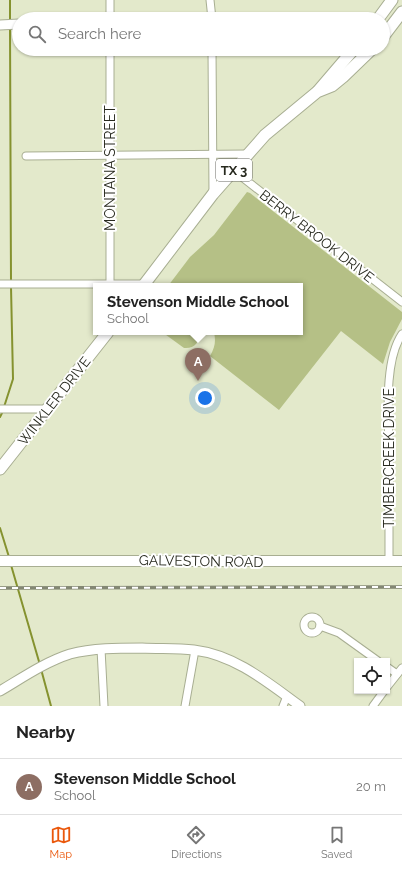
<!DOCTYPE html>
<html lang="en">
<head>
<meta charset="utf-8">
<style>
	:root { --surface:#fff; --page:#f6f6f6; --text:#222; --muted:#767676; --line:#e0e0e0; --accent:#ea580c }
	body { margin:0; font-family:Raleway,sans-serif; background:var(--page); color:var(--text) }
	.controls { position:absolute; right:12px; bottom:12px; display:grid; overflow:hidden; border-radius:0px; box-shadow:0 1px 3px #0004 }
	.controls button { width:36px; height:36px; display:grid; place-items:center; padding:0; border:0; border-bottom:1px solid var(--line); background:var(--surface); color:var(--text); font:20px sans-serif }
	.you { position:absolute; left:205px; top:398px; width:14px; height:14px; margin:-10px; border:3px solid #fff; border-radius:50%; background:#1a73e8; box-shadow:0 0 0 6px #1a73e833 }
	.badge { display:grid; place-items:center; width:26px; height:26px; border-radius:50%; background:var(--accent); color:#fff; font-size:13px; font-weight:700 }
	.pin { position:absolute; translate:-50% -33px; filter:drop-shadow(0 1px 2px #0008) }
	.pin::after { content:''; position:absolute; top:21px; width:14px; height:12px; background:inherit; clip-path:polygon(0 0,100% 0,50% 100%) }
	.popup { position:absolute; left:93px; top:283px; width:210px; height:52px; box-sizing:border-box; display:grid; place-content:center; border-radius:0px; background:var(--surface); filter:drop-shadow(0 1px 3px #0005); font-size:13px; white-space:nowrap; color:var(--muted) }
	.popup b { font-size:15px; color:var(--text) }
	.popup::after { content:''; position:absolute; left:50%; top:100%; margin-left:-8px; border:8px solid transparent; border-top-color:var(--surface) }
	.list { margin:0; padding:0; list-style:none }
	h2 { display:flex; justify-content:space-between; align-items:center; height:52px; margin:0; padding:0 16px; font-size:17px }
	h2 small { font-size:13px; font-weight:400; color:var(--muted) }
	.list li { display:grid; grid-template-columns:26px 1fr auto; gap:12px; align-items:center; box-sizing:border-box; height:56px; padding:0 16px; border-top:1px solid var(--line) }
	.list b { display:block; font-size:15px; white-space:nowrap }
	.list p { margin:0; font-size:13px; white-space:nowrap; color:var(--muted) }
	.list em { font-size:13px; font-style:normal; color:var(--muted) }
	.icon { flex:none; width:22px; height:22px; fill:none; stroke:currentColor; stroke-width:2; stroke-linecap:round; stroke-linejoin:round }
	.map { position:relative; flex:none; width:402px; height:706px; overflow:hidden }
	.search { position:absolute; background:var(--surface); box-shadow:0 1px 3px #0004; left:12px; right:12px; top:12px; height:44px; display:flex; align-items:center; gap:10px; box-sizing:border-box; padding:0 14px; border-radius:22px; color:var(--muted); font-size:15px }
	.sheet { height:108px; background:var(--surface) }
	nav { display:flex; justify-content:space-around; align-items:center; box-sizing:border-box; height:56px; border-top:1px solid var(--line); background:var(--surface); font-size:11px; color:var(--muted) }
	nav a { display:grid; justify-items:center; gap:2px }
	nav .on { color:var(--accent) }
	.map>svg:first-child { display:block }
	.green { fill:#b5c086 }
	.lines { fill:none; stroke-linecap:round; stroke-linejoin:round }
	.stream { stroke:#85922f; stroke-width:2 }
	.minor-casing { stroke:#a8ae92; stroke-width:9 }
	.tertiary-casing { stroke:#a8ae92; stroke-width:11 }
	.secondary-casing { stroke:#a8ae92; stroke-width:12 }
	.primary-casing { stroke:#a8ae92; stroke-width:13 }
	.minor { stroke:#fff; stroke-width:7 }
	.tertiary { stroke:#fff; stroke-width:9 }
	.secondary { stroke:#fff; stroke-width:10 }
	.primary { stroke:#fff; stroke-width:11 }
	.rail-casing { stroke:#838773; stroke-width:3.5 }
	.rail { stroke:#fff; stroke-width:2; stroke-dasharray:6; stroke-linecap:butt }
	.labels { text-anchor:middle; dominant-baseline:central; stroke-width:4; stroke-linejoin:round; paint-order:stroke }
	.shield { fill:#fff; stroke:#686962; stroke-width:1 }
	.shield-label { font-size:13px; font-weight:bold; fill:#27291e }
	.street-label { font-size:14px; fill:#27291e; stroke:#fff }
</style>
</head>
<body>
<div class="map">
<svg width="402" height="706" viewBox="0 0 402 706">
	<rect width="100%" height="100%" fill="#e3e9cb"/>
	<g class="green">
		<path d="M247,192L250,193L402,312V319L390,342L383,364L341,331L279,410L210,356C215,347 216,342 214,332H300V286H168L190,257L214,235Z"/>
		<path d="M162,332H198C201,342 194,349 184,348Z"/>
	</g>
	<g class="lines">
		<g class="stream">
			<polyline points="10,0 10,22"/>
			<polyline points="10,27 11,282"/>
			<polyline points="4,407 13,379 11,287"/>
			<polyline points="0,417 3,411"/>
			<polyline points="0,528 9,557"/>
			<polyline points="11,565 40,665"/>
			<polyline points="41,669 51,706"/>
		</g>
		<defs>
			<g id="minor">
				<polyline points="210,0 212,19"/>
				<polyline points="110,19 110,0"/>
				<polyline points="110,49 110,286"/>
				<polyline points="212,49 213,194"/>
				<polyline points="26,156 247,154"/>
				<polyline points="233,170 402,302"/>
				<polyline points="0,284 145,284"/>
				<polyline points="0,409 47,409"/>
				<path d="M389,561C389,526 389,490 389,454C389,421 383,362 402,334"/>
				<circle cx="312" cy="625" r="8"/>
				<polyline points="320,626 339,633 378,661"/>
				<polyline points="101,649 104,706"/>
				<polyline points="387,667 397,674"/>
				<polyline points="387,687 402,668"/>
				<polyline points="185,706 195,650"/>
				<polyline points="283,706 287,696"/>
				<polyline points="373,706 384,691"/>
			</g>
			<g id="tertiary">
				<polyline points="0,25 19,24"/>
				<path d="M0,691C22,678 45,662 70,654C93,648 118,648 142,648C159,649 177,648 194,650C235,655 267,682 300,706"/>
			</g>
			<polyline id="secondary" points="0,561 402,561"/>
			<g id="primary">
				<polyline points="378,19 392,0"/>
				<polyline points="383,37 402,12"/>
				<polyline points="318,91 354,49"/>
				<polyline points="143,286 213,194 265,135 317,92 332,86 343,77 372,49"/>
				<polyline points="0,469 108,332"/>
			</g>
		</defs>
		<use href="#minor" class="minor-casing"/>
		<use href="#tertiary" class="tertiary-casing"/>
		<use href="#secondary" class="secondary-casing"/>
		<use href="#primary" class="primary-casing"/>
		<use href="#minor" class="minor"/>
		<use href="#tertiary" class="tertiary"/>
		<use href="#secondary" class="secondary"/>
		<use href="#primary" class="primary"/>
		<defs>
			<polyline id="rail" points="0,588 402,587"/>
		</defs>
		<use href="#rail" class="rail-casing"/>
		<use href="#rail" class="rail"/>
	</g>
	<g class="labels">
		<rect class="shield" x="216" y="159" width="36" height="22" rx="3"/>
		<g class="shield-label">
			<text x="234" y="170">TX 3</text>
		</g>
		<g class="street-label">
			<text transform="translate(110 168) rotate(-90)">MONTANA STREET</text>
			<text transform="translate(317 236) rotate(38)">BERRY BROOK DRIVE</text>
			<text transform="translate(54 401) rotate(-52)">WINKLER DRIVE</text>
			<text transform="translate(389 458) rotate(-90)">TIMBERCREEK DRIVE</text>
			<text transform="translate(201 561) rotate(1)">GALVESTON ROAD</text>
		</g>
	</g>
</svg>
<div class="controls">
<button><svg class="icon" aria-label="locate" viewBox="0 0 24 24"><circle cx="12" cy="12" r="6"/><path d="M12 2v4M12 18v4M2 12h4M18 12h4"/></svg></button>
</div>
<div class="you"></div>
<div class="pin badge" style="left:198px;top:381px;background:#8d6e63">A</div>
<div class="popup"><b>Stevenson Middle School</b>School</div>
<div class="search"><svg class="icon" aria-label="search" viewBox="0 0 24 24"><circle cx="10" cy="10" r="6"/><path d="M15 15l6 6"/></svg>Search here</div>
</div>
<section class="sheet">
<h2>Nearby<small></small></h2>
<ul class="list">
<li><span class="badge" style="background:#8d6e63">A</span><div><b>Stevenson Middle School</b><p>School</p></div><em>20 m</em></li>
</ul>
</section>
<nav>
<a class="on"><svg class="icon" aria-label="map" viewBox="0 0 24 24"><path d="M3 6l6-2 6 2 6-2v14l-6 2-6-2-6 2zM9 4v14M15 6v14"/></svg>Map</a>
<a><svg class="icon" aria-label="directions" viewBox="0 0 24 24"><path d="M12 3l9 9-9 9-9-9zM9 14v-3h6M13 9l2 2-2 2"/></svg>Directions</a>
<a><svg class="icon" aria-label="saved" viewBox="0 0 24 24"><path d="M7 4h10v16l-5-4-5 4z"/></svg>Saved</a>
</nav>
</body>
</html>
